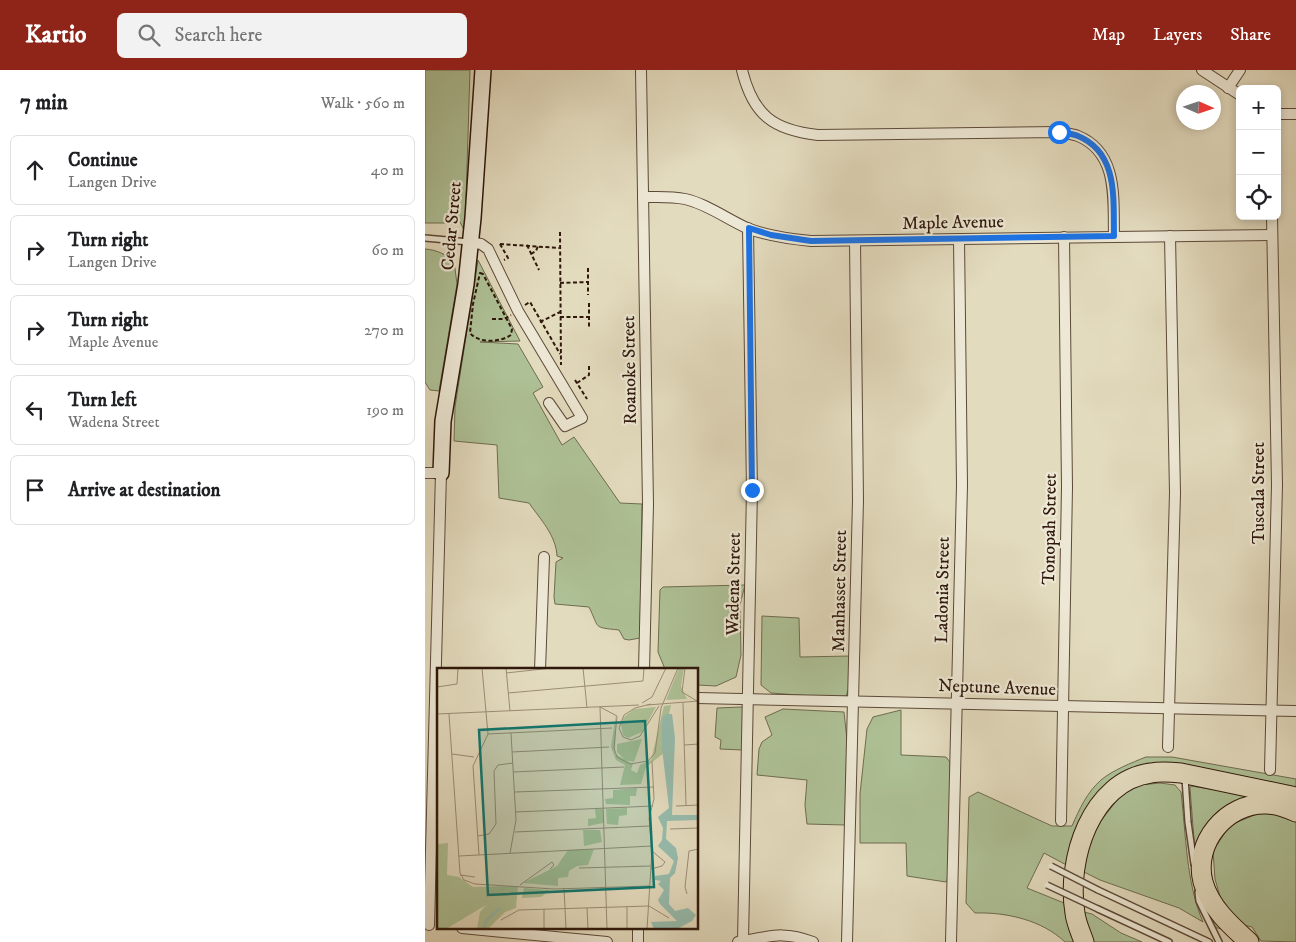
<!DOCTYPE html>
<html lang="en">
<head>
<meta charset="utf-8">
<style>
	:root { --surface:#fff; --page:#f2f2f2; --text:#202124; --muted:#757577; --line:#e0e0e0; --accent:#8f2418 }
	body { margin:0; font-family:"IM FELL DW Pica",serif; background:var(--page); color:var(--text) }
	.controls { position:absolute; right:15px; top:15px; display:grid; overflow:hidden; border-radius:8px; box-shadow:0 2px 8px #0003 }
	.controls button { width:45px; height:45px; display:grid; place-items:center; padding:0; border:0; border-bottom:1px solid var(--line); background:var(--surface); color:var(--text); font:25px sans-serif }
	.compass { position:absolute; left:751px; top:15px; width:45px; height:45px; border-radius:50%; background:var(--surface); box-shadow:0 2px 8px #0003; rotate:93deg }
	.stop { position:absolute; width:15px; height:15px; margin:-11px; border:4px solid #1a73e8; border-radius:50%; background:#fff }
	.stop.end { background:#1a73e8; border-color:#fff; box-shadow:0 1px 5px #0008 }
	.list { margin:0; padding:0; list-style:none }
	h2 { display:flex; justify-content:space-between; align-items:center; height:65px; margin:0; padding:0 20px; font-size:21px }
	h2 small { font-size:16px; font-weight:400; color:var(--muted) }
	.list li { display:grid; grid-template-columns:32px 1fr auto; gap:15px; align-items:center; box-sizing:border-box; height:70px; margin:0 10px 10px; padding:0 10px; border:1px solid var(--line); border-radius:8px }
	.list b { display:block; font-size:19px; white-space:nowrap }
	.list p { margin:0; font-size:16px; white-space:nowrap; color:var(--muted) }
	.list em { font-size:16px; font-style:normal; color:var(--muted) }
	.icon { flex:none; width:28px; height:28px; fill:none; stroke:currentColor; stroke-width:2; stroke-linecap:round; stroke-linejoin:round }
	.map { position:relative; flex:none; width:871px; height:872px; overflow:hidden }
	header { display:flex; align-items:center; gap:30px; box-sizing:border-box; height:70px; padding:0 25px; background:var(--accent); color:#fff }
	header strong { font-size:24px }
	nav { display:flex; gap:28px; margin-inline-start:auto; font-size:18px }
	.search { width:350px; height:45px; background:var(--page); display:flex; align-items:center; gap:12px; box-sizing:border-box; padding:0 18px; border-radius:8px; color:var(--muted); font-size:19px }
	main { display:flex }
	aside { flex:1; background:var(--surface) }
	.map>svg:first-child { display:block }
	.green { fill:#aec196; stroke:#6e6c50 }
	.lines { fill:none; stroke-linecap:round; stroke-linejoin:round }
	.lane-casing { stroke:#5c4938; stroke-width:8 }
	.street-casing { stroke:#5c4938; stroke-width:12 }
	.secondary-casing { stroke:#2f180b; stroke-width:18 }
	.highway-casing { stroke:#2f180b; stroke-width:21 }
	.path { stroke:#2f180b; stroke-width:2; stroke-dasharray:4 2.5; stroke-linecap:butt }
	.lane { stroke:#ede8d5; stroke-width:5 }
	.street { stroke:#ede8d5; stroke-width:10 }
	.secondary { stroke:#ede8d5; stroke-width:15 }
	.highway { stroke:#e3dbbe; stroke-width:19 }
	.lane-bridge-casing { stroke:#5c4938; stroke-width:8; stroke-linecap:butt }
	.lane-bridge { stroke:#ede8d5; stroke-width:5 }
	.route { stroke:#1a73e8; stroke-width:6 }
	.labels { text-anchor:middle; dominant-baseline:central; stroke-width:4.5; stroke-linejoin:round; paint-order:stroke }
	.street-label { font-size:18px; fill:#2f180b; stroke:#ede8d5 }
	.inset-river { fill:none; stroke:#96bcad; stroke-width:2.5 }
	.inset-road { fill:none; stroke:#9b8d76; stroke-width:1 }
	.view { fill:#0f766e; fill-opacity:0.15; stroke:#0f766e; stroke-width:2.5 }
	.inset-edge { fill:none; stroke:#2f180b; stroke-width:2.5 }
</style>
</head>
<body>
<header>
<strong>Kartio</strong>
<div class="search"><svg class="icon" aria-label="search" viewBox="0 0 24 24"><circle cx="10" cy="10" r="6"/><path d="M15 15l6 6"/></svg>Search here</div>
<nav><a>Map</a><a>Layers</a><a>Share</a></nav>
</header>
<main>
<aside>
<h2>7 min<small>Walk · 560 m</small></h2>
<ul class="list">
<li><svg class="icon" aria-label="ahead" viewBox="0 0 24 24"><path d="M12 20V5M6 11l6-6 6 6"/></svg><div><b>Continue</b><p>Langen Drive</p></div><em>40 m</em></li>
<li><svg class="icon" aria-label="right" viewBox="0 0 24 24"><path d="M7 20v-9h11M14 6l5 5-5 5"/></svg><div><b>Turn right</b><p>Langen Drive</p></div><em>60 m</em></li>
<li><svg class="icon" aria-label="right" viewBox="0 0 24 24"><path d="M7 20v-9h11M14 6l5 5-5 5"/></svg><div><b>Turn right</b><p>Maple Avenue</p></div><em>270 m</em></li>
<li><svg class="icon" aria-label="left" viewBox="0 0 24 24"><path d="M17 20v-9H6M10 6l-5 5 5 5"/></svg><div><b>Turn left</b><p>Wadena Street</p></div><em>190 m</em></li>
<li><svg class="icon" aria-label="arrive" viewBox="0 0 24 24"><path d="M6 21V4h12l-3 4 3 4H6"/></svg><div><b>Arrive at destination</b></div></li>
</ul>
</aside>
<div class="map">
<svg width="871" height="872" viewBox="0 0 871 872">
	<rect width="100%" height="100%" fill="#e3dbbe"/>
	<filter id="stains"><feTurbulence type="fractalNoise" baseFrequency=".004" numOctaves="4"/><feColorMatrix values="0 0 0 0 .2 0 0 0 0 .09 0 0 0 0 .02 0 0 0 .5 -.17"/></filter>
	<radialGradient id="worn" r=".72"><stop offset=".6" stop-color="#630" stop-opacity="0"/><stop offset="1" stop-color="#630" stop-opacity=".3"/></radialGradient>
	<g class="green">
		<polygon points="0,0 45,0 40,162 34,150 31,153 0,153"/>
		<path d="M0,179C12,180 20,184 29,191L32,214L14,321L5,320L0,312Z"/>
		<path d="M53,190L95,271L55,272L93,274L118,317L108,323L137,375L149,367L195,433L217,434L215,568L204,570L199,569L194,560C167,557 175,559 164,537L130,534L129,527L131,492L138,488L132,486C131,465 115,449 104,433L74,428L72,375L29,371L30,337Z"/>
		<polygon points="320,515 315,535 316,585 311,607 291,616 273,615 272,600 240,599 233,582 235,520 238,517"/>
		<polygon points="337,546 374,548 375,587 426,586 424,618 421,626 399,627 346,623 336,615"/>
		<polygon points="317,637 320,640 317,680 295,679 296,670 290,667 292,638"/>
		<polygon points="358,639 419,642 422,670 420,755 382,754 380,735 382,710 332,705 334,679 337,672 347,665 340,647"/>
		<polygon points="476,640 476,685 521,687 525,692 524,805 521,812 482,806 481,773 435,773 435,724 442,659 448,647"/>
		<path d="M721,687H747L871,709V722L758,699L683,717L647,798L619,783L602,818L644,835L652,872H640C617,850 581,842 550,843L541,833L544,727L553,722L627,756H647C654,740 662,722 676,710C688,700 706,693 721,687Z"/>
		<path d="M735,713L750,715L756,722C761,764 761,813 778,852L754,838L675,810L659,802L657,790L672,756L696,725L715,715Z"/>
		<polygon points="766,716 792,720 801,716 842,725 827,732 774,787 807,862 789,857 776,821 769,770 765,718"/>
		<polygon points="837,742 862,745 871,750 871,872 836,871 827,857 815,854 797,833 790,809 788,781 805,755"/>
		<polygon points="659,842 667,844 696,863 717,872 668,872 663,861"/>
	</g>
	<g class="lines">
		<defs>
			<g id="lane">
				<polyline points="0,168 44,172"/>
				<polyline points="760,708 763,752 769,794"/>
				<polyline points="673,820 784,872"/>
				<polyline points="773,822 774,831 794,872"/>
				<polyline points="673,839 744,872"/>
			</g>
			<g id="street">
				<polyline points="216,0 223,434 219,600"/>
				<path d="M317,0C328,45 348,60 393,65L634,62C640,63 648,64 653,66C694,83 688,130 689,166"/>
				<polyline points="777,0 815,25"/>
				<polyline points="803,18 815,0"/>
				<polyline points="852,44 871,44"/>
				<path d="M218,127C232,127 246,126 260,129C282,134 302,149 322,158C342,166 365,169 386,171L847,165"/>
				<polyline points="44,172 56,174 63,179 93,241 157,348 140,356 124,333"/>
				<polyline points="0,403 16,403 4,855"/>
				<polyline points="115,600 119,487"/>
				<polyline points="272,628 871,641"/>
				<polyline points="743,677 750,423 745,166"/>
				<polyline points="845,700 852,415 847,146"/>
				<polyline points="636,751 642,417 639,167"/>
				<polyline points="37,858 182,872"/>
				<polyline points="318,871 327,420 323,158"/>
				<polyline points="213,872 213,858"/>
				<path d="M313,872C344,867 357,860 388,872"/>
				<polyline points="422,872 433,430 430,171"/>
				<polyline points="526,872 537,415 534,169"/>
			</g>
			<polyline id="secondary" points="16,403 18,351 41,214 48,148 58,0"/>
			<g id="highway">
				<path d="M659,872C656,863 651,853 650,843C641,790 666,711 726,703C736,701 746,702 756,703L871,727"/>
				<path d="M824,872C805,855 785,837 778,812C768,773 801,733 841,734C852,734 862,738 871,742"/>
			</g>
		</defs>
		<use href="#lane" class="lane-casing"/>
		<use href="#street" class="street-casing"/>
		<use href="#secondary" class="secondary-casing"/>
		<use href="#highway" class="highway-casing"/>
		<g class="path">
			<polyline points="135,162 136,295"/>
			<polyline points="75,174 83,188 79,190"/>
			<polyline points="75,174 134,178"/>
			<polyline points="102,175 114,200"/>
			<polyline points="106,184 111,181 113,176"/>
			<polyline points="163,198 163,225"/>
			<path d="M55,203L58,204L87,259L86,265C76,272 54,274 45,263L48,234Z"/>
			<polyline points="135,213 163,212"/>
			<polyline points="164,233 164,259"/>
			<polyline points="100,235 105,232 135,284"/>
			<polyline points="135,247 163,247"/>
			<polyline points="67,249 79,249 86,245"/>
			<polyline points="115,252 135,242"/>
			<polyline points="150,310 162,329"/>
			<polyline points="152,313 164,305 164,294"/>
		</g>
		<use href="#lane" class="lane"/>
		<use href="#street" class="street"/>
		<use href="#secondary" class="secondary"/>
		<use href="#highway" class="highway"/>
		<defs>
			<g id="lane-bridge">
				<polyline points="626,796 673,820"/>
				<polyline points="622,815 673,839"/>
			</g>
		</defs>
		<use href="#lane-bridge" class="lane-bridge-casing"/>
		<use href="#lane-bridge" class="lane-bridge"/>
	</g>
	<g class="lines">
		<path class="route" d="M327,420L324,158L346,165L386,171L689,166C688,130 694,83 653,66C648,64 640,63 634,62"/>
	</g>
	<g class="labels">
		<g class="street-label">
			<text transform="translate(528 153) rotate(-1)">Maple Avenue</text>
			<text transform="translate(27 156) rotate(-85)">Cedar Street</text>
			<text transform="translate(205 300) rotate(-91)">Roanoke Street</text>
			<text transform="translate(834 423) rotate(-90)">Tuscala Street</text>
			<text transform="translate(625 459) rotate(-89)">Tonopah Street</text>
			<text transform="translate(309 514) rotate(-89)">Wadena Street</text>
			<text transform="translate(518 520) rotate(-89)">Ladonia Street</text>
			<text transform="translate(415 521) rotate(-89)">Manhasset Street</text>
			<text transform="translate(572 618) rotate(2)">Neptune Avenue</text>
		</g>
	</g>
	<g transform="translate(12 598)">
		<rect width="261" height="261" fill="#e3dbbe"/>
		<path d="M242,0H247L244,18L250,31L229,32ZM234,37L226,73L227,85L209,99L204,116L183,117L188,97L179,92L174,79L179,46L178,86L196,96L194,102L200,105L203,97L214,92L227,38ZM219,39L205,64L191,70L186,67L184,56L187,49L197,41ZM205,71L197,94L188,92L180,84V76ZM200,120L199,128H193V137L169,136L168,131L176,130V122ZM190,140V147L182,148L181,157L170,156L169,141ZM158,141H166V155L151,158V151L159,150ZM146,162H163L165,174L147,178ZM11,175L10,207L22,209L36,219L81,218L79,240L68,244L51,261H40L43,244L49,237L9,261H0V176ZM157,181L151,197L140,198L132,203L131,209L121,210V218L86,215L120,198L131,182ZM87,220L112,222V223L104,229L85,230Z" fill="#aec196"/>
		<path d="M229,46H235L238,70L235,147H261L262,152L230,153L229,171L239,180L241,190L238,205L233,210L232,236L238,243L251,240L259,247L255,253L240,261H217L214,254L240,253L223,236L221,232L227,222L221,216L224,213L218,212V208L232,206L237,193L221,178L225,172L226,160L221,149L232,140L225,80V51Z" fill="#96bcad"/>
		<path class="inset-river" d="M47,261L49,253L63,240"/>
		<path class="inset-road" d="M69,0L73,43M146,0L150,40M248,0L245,24L260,33M69,5L115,0M0,19L20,16L21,0M71,25L206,13L207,0M205,35L215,29L229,0M246,35L249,137M214,36L198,40L187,47L182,60L186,69L194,72L203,68L222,38M210,37L262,33M163,39L170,261M163,39L180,48L177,80L180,89L193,96L211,93L218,85L224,40L241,0M0,46L202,37M12,46L23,205L27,212L38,216L117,221L213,218M51,66L175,60M247,77L262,76M75,84L172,79M15,86L37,89M76,104L187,99M78,124L217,119M239,138L262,137M79,144L216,138M233,161L262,160M78,164L213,158M41,168L52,166L59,156L57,103L61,97L76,95M73,185L79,152L74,65M42,187L36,98L51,66L45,0M22,188L215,178M142,200L214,198M214,201L225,198L228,194L215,183M23,207L38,209M83,217L115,194L117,197L113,201M127,220L129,261M250,226L248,219L252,183L262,181M190,239V261M150,240L151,261M107,241V261M64,252L82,242L212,238L232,250M210,261L215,183L212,150L217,131L215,93"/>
		<path class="view" d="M208,53L217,219L51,227L42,62Z"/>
		<rect width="261" height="261" class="inset-edge"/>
	</g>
	<rect width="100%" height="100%" filter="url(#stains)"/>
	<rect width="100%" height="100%" fill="url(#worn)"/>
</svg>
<div class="controls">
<button>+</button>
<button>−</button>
<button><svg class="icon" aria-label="locate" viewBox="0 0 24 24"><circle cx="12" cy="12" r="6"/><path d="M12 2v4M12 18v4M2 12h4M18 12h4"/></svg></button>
</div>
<svg class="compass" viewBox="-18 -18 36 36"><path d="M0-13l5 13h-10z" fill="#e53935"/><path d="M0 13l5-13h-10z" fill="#757577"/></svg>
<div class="stop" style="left:634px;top:62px"></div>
<div class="stop end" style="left:327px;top:420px"></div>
</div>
</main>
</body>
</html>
